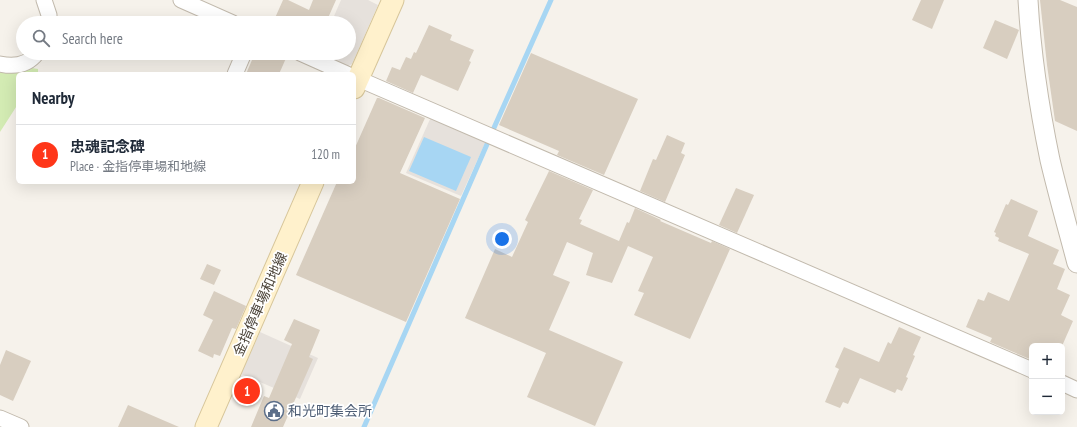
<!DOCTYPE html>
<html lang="en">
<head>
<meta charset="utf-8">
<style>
	:root { --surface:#fff; --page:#f2f2f3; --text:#1f2937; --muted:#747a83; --line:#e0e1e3; --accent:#ff3619 }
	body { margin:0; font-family:"PT Sans Narrow","Noto Sans JP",sans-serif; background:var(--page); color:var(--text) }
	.controls { position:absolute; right:12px; bottom:12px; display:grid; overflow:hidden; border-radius:6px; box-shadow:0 4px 16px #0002 }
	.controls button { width:36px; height:36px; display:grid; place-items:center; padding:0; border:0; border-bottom:1px solid var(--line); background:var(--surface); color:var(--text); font:20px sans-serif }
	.you { position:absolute; left:502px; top:239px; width:14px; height:14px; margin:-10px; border:3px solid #fff; border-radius:50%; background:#1a73e8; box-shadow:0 0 0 6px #1a73e833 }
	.badge { display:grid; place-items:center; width:26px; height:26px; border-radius:50%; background:var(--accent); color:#fff; font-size:13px; font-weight:700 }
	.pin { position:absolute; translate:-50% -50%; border:2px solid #fff; box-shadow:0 1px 4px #0006 }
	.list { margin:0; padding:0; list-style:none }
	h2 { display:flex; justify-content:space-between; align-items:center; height:52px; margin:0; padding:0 16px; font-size:17px }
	h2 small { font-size:13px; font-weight:400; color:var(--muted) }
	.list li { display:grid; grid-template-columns:26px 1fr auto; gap:12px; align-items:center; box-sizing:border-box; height:60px; padding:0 16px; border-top:1px solid var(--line) }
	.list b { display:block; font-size:15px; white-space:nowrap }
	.list p { margin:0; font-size:13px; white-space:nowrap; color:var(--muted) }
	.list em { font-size:13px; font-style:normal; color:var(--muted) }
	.icon { flex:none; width:22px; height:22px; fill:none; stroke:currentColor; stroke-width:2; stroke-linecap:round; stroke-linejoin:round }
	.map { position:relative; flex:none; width:1077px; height:427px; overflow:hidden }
	.search { position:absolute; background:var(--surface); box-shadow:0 4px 16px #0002; left:16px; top:16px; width:340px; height:44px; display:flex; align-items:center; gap:10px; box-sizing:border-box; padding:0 14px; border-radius:22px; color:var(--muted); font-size:15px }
	.panel { position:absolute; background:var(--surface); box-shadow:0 4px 16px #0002; left:16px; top:72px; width:340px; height:112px; border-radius:6px }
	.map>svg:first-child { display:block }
	.industrial { fill:#e6e1dc }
	.green { fill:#d3ebb3 }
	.water { fill:#a7d6f3 }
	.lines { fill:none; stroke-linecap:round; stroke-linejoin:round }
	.stream { stroke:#a7d6f3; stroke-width:5 }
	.building { fill:#d8cec0 }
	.minor-casing { stroke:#c2baad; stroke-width:17 }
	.tertiary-casing { stroke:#c2baad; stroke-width:21 }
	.secondary-casing { stroke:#d7c69a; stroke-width:23 }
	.minor { stroke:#fff; stroke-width:15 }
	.tertiary { stroke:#fff; stroke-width:19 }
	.secondary { stroke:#fff1cc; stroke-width:21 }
	.labels { text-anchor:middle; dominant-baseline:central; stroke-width:3.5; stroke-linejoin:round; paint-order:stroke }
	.street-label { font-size:14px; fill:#4b4338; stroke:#fff }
	.service-label { font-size:14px; fill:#4e5e75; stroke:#fff; text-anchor:start }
</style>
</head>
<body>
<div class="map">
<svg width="1077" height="427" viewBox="0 0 1077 427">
	<rect width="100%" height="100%" fill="#f6f2eb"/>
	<g class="industrial">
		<polygon points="341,0 368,0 378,5 352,64 346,67 317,53 349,53 349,23 331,23"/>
		<polygon points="431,117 486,141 461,196 406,173"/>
		<polygon points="260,332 318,358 300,399 241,374"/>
	</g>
	<path class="green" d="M32,68L38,69V74H18V104L0,132V72C12,74 21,72 32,68Z"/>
	<polygon class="water" points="424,137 471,157 456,191 409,171"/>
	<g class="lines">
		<g class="stream">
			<polyline points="493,130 551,0"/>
			<polyline points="364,427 488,142"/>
		</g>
	</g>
	<g class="building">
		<polygon points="283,0 288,0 309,10 313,0 336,0 328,18 339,23 286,23 275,18"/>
		<polygon points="921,0 944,0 932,29 912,20"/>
		<polygon points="1040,0 1060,0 1077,7 1077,131 1055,121 1047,65"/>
		<polygon points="995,20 1019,30 1007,59 983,48"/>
		<polygon points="429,25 452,35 450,40 474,50 469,61 471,62 458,91 421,75 413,93 386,81 392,67 400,70 406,57 411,59 414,52 416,53"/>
		<polygon points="255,53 280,53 287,56 279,74 246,74"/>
		<polygon points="531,53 638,99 604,175 557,155 559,151 499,125"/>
		<polygon points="377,98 379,98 425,118 400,173 460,199 406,322 296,275 337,182 354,182 354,150"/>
		<polygon points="667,135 685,143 681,153 685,155 665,202 640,191 653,159 656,160"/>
		<polygon points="549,171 593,190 579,219 582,220 580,224 619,241 627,222 629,223 635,208 661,220 660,221 711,243 712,241 730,249 690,339 634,315 644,293 638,291 653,257 628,246 612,283 586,275 593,253 567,242 553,275 570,282 549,330 623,362 595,426 527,397 546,353 465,318 495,249 512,257 528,222 525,220"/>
		<polygon points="736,188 754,195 737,233 719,225"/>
		<polygon points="1011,199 1038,211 1028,236 1059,250 1053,264 1065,269 1057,289 1070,295 1061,315 1073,321 1062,346 1032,346 1032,360 990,342 992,338 966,327 978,299 984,301 988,292 1009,301 1029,254 998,241 999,238 995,236 996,233 994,232 1006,204 1008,205"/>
		<polygon points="207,264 221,270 214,285 200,279"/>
		<polygon points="214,291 246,306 236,329 232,328 220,356 214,354 213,358 198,351 213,320 203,315"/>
		<polygon points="294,319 320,330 309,357 313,359 283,427 251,427 264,396 269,398 292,344 284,340"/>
		<polygon points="899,327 921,337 913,355 915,356 906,377 908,378 902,391 897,389 895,393 860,378 848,404 843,402 840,408 825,402 839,369 835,367 844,347 879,362 888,342 891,344"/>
		<polygon points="6,350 31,361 13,401 0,395 0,365"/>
		<polygon points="128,405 179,427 118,427"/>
	</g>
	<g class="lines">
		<defs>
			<g id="minor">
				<polyline points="44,0 49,15 49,23"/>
				<polyline points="181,0 233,23"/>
				<polyline points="300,53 347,74"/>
				<path d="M0,64C14,67 28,65 37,53"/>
				<polyline points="235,74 244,53"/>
				<polyline points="354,77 1032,370"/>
				<polyline points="1062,383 1077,390"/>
				<polyline points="0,418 21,427"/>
			</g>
			<path id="tertiary" d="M1028,0C1031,53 1039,107 1050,160C1058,194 1068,229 1077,263"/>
			<g id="secondary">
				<polyline points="354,88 393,0"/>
				<polyline points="206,427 313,182"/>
			</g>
		</defs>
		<use href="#minor" class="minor-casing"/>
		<use href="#tertiary" class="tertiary-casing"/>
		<use href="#secondary" class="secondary-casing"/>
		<use href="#minor" class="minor"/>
		<use href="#tertiary" class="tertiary"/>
		<use href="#secondary" class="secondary"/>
	</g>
	<defs>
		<symbol id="civic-ring" viewBox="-11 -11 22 22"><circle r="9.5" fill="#fff" stroke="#5c6f8a" stroke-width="1.5"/><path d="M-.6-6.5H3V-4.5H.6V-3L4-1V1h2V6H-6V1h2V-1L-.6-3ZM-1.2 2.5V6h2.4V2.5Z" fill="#5c6f8a"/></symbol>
	</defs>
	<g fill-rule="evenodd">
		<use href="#civic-ring" x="263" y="400" width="22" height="22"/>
	</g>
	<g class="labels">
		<g class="street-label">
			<text transform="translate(260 304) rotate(-66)">金指停車場和地線</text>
		</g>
		<g class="service-label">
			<text x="288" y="411">和光町集会所</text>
		</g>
	</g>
</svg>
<div class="controls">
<button>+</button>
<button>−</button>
</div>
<div class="you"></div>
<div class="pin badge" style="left:247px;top:391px">1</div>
<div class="search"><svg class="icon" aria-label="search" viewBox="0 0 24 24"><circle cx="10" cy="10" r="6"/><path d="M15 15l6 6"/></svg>Search here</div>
<section class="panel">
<h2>Nearby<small></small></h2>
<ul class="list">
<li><span class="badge">1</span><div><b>忠魂記念碑</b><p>Place · 金指停車場和地線</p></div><em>120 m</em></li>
</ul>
</section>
</div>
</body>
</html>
